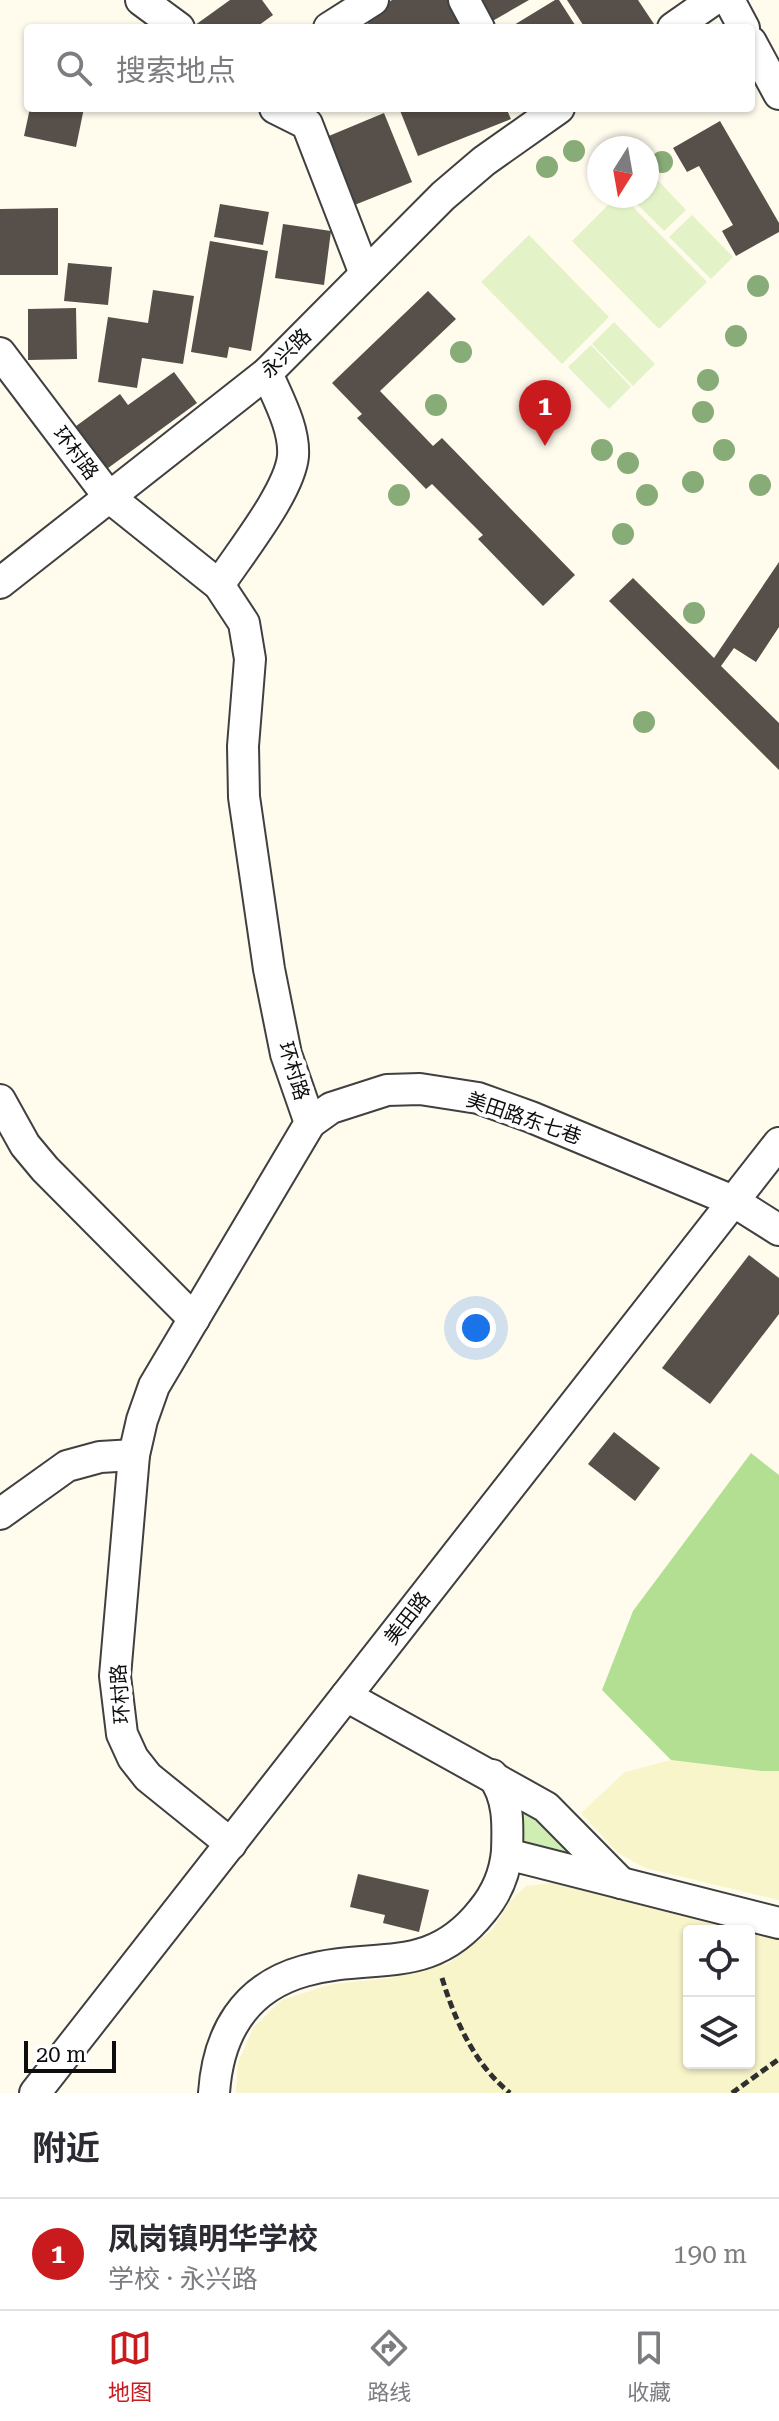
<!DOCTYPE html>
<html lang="zh">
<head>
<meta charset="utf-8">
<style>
	:root { --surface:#fff; --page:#f7f7f7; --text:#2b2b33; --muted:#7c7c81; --line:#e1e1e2; --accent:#c91a1e }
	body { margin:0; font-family:"Roboto Serif","Noto Sans SC",serif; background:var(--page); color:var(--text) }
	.controls { position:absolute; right:24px; bottom:24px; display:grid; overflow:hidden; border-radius:8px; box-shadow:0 2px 6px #0004 }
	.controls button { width:72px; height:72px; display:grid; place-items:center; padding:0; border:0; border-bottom:2px solid var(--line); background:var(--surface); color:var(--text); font:40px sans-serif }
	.compass { position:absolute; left:587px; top:136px; width:72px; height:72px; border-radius:50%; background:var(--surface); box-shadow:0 2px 6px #0004; rotate:191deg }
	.scale { position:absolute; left:24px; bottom:20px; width:92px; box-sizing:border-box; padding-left:8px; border:4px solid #0d0d0d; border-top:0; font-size:22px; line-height:28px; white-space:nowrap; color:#0d0d0d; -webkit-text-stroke:6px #fff; paint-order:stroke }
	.you { position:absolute; left:476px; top:1328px; width:28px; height:28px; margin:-20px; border:6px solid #fff; border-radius:50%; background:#1a73e8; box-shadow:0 0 0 12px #1a73e833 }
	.badge { display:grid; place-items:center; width:52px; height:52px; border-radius:50%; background:var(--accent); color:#fff; font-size:26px; font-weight:700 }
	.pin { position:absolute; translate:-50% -66px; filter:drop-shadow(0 2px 4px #0008) }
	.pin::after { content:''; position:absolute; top:42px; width:28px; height:24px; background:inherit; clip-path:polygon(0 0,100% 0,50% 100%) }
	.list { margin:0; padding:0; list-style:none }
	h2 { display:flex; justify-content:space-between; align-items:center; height:104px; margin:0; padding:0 32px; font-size:34px }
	h2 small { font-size:26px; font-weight:400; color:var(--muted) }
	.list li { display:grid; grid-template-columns:52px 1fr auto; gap:24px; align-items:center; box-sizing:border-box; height:112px; padding:0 32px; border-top:2px solid var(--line) }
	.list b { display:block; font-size:30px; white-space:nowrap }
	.list p { margin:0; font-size:26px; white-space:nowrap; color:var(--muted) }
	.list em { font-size:26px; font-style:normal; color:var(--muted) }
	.icon { flex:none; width:44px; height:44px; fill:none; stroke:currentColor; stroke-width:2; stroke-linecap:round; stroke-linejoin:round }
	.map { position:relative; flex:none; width:779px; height:2093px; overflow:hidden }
	.search { position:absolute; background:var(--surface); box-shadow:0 2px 6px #0004; left:24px; right:24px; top:24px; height:88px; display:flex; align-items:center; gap:20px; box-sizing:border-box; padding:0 28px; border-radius:8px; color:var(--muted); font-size:30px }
	.sheet { height:216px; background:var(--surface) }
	nav { display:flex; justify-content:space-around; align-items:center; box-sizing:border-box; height:112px; border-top:2px solid var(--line); background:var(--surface); font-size:22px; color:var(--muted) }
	nav a { display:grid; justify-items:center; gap:4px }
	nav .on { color:var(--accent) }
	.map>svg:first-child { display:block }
	.farmland { fill:#f8f5cb; fill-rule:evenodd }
	.green { fill:#d0edb4 }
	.forest { fill:#b3df92 }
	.pitch { fill:#e3f3c7 }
	.building { fill:#574f49 }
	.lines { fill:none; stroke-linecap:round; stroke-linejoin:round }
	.minor-casing { stroke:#404040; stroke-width:34 }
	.path { stroke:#2f2f2f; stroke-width:5; stroke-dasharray:8 4; stroke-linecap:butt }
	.minor { stroke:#fff; stroke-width:30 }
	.tree { fill:#88ac78 }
	.labels { text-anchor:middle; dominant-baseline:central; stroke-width:8; stroke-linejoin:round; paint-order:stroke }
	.street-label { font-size:20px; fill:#0d0d0d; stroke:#fff }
</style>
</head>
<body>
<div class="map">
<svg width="779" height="2093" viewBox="0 0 779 2093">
	<rect width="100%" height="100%" fill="#fffcee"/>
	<g class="farmland">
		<polygon points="671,1760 761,1771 779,1771 779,1900 645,1868 618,1853 581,1813 625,1772"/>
		<path d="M551,1883L779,1938V2093H236L238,2063L253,2028L282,2000L332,1984L391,1978L449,1963L492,1930L510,1901L526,1886ZM689,1931H749V2063H689Z"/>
	</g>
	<polygon class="green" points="527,1812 536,1814 572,1853 567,1858 520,1846 520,1815"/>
	<polygon class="forest" points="751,1453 779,1475 779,1771 761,1771 671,1760 602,1690 633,1611"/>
	<g class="pitch">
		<polygon points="647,169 686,210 664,231 629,196 647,196"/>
		<polygon points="617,196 622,196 707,282 659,329 572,241"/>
		<polygon points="692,215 733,257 711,279 669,237"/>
		<polygon points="529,235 609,317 562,364 481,282"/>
		<polygon points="614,322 655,364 633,386 592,344"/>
		<polygon points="591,345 631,387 609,409 568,367"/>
	</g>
	<g class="building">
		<polygon points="230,0 262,0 273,15 255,28 191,28"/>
		<polygon points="392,0 450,0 467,28 371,28 364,17"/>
		<polygon points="476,0 529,0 489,23"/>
		<polygon points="555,0 559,0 577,28 509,28"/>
		<polygon points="567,0 638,0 654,24 648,28 585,28"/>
		<polygon points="30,108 84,108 76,147 24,136"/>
		<polygon points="399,108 506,108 511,119 418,156"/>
		<polygon points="384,113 412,182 352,206 324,138"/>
		<polygon points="720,121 779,223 779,232 736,256 722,231 733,225 699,166 687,172 673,148"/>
		<polygon points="220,204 269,212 263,245 214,237"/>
		<polygon points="58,208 58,275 0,275 0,209"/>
		<polygon points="283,224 331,231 324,285 275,278"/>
		<polygon points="210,241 268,251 251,351 229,347 227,358 191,352"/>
		<polygon points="68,263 112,267 108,305 64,301"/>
		<polygon points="153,290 194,296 183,364 142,358 137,388 98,382 108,317 148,323"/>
		<polygon points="428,291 456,319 380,391 433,446 442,438 575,575 543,606 478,539 483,535 432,484 426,489 357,418 362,414 332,383"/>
		<polygon points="76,308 77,359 28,360 28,309"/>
		<polygon points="174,372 197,403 104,471 72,429 120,394 128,405"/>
		<polygon points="779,562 779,627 756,662 734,648 721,666 779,723 779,770 609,601 633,578 714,658"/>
		<polygon points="749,1255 779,1278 779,1314 710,1404 662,1368"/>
		<polygon points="614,1432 660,1468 635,1501 588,1464"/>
		<polygon points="358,1874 429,1890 419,1932 383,1923 385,1915 350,1907"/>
	</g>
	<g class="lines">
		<defs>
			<g id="minor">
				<polyline points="141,0 179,28"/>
				<polyline points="464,0 479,28"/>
				<polyline points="729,0 744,28"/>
				<polyline points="329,28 373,0"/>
				<polyline points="673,28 713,0"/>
				<polyline points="751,42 779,94"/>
				<polyline points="275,108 307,124 365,274"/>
				<polyline points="0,353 109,497 219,585 244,623 250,659 243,746 244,797 269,969 286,1054 310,1123 154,1386 142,1420 134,1455 115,1676 122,1734 133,1758 148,1777 231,1844"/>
				<polyline points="0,583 267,373 443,196 484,161 559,108"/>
				<path d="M219,585C240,553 290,491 293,456C295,428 277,397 267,373"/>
				<polyline points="0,1100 25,1145 45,1169 194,1319"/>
				<polyline points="310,1123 331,1108 387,1090 420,1089 478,1098 531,1117 733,1201 779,1230"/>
				<polyline points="0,1514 67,1466 100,1457 134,1455"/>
				<polyline points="346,1696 546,1807 621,1883"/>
				<polyline points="507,1854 779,1923"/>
				<polyline points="35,2093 779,1143"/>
				<path d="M214,2093C218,2034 244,1988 304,1971C373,1951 429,1978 482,1911C497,1893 505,1874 507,1851C508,1824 509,1797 492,1775"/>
			</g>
		</defs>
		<use href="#minor" class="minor-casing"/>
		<g class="path">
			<path d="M442,1978C455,2021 475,2065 510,2093"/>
			<polyline points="732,2093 779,2059"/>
		</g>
		<use href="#minor" class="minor"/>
	</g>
	<g class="tree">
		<circle cx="574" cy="151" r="11"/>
		<circle cx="662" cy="162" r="11"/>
		<circle cx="547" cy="167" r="11"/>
		<circle cx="758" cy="286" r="11"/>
		<circle cx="736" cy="336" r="11"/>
		<circle cx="461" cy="352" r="11"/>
		<circle cx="708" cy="380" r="11"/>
		<circle cx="436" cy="405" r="11"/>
		<circle cx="703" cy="412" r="11"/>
		<circle cx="532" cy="414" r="11"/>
		<circle cx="602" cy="450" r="11"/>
		<circle cx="724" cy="450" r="11"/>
		<circle cx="628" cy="463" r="11"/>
		<circle cx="693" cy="482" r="11"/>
		<circle cx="760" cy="485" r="11"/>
		<circle cx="399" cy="495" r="11"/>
		<circle cx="647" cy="495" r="11"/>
		<circle cx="623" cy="534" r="11"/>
		<circle cx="694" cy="613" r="11"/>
		<circle cx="644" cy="722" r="11"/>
	</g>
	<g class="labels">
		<g class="street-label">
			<text transform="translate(286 353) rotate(-44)">永兴路</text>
			<text transform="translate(76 453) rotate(53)">环村路</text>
			<text transform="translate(294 1071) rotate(73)">环村路</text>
			<text transform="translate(524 1118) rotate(19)">美田路东七巷</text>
			<text transform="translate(407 1618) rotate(-52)">美田路</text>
			<text transform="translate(120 1694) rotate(-94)">环村路</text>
		</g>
	</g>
</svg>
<div class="controls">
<button><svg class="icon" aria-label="locate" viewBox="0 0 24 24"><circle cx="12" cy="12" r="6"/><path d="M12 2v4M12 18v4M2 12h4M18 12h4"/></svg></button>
<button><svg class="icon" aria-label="layers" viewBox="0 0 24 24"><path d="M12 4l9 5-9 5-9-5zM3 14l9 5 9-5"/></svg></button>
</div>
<svg class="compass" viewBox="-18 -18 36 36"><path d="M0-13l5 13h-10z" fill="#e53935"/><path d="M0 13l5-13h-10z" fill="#7c7c81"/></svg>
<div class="scale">20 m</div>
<div class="you"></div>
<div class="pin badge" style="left:545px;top:446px">1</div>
<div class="search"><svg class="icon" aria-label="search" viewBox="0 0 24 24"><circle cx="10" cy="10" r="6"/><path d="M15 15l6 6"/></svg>搜索地点</div>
</div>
<section class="sheet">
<h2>附近<small></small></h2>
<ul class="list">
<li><span class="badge">1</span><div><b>凤岗镇明华学校</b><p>学校 · 永兴路</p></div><em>190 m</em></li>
</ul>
</section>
<nav>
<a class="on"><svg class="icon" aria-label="map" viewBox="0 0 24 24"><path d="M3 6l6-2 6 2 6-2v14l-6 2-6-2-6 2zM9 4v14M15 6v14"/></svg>地图</a>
<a><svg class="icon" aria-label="directions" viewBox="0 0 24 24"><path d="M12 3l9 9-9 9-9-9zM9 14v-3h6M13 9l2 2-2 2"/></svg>路线</a>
<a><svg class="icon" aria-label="saved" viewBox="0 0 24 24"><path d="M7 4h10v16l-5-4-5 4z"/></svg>收藏</a>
</nav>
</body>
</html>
